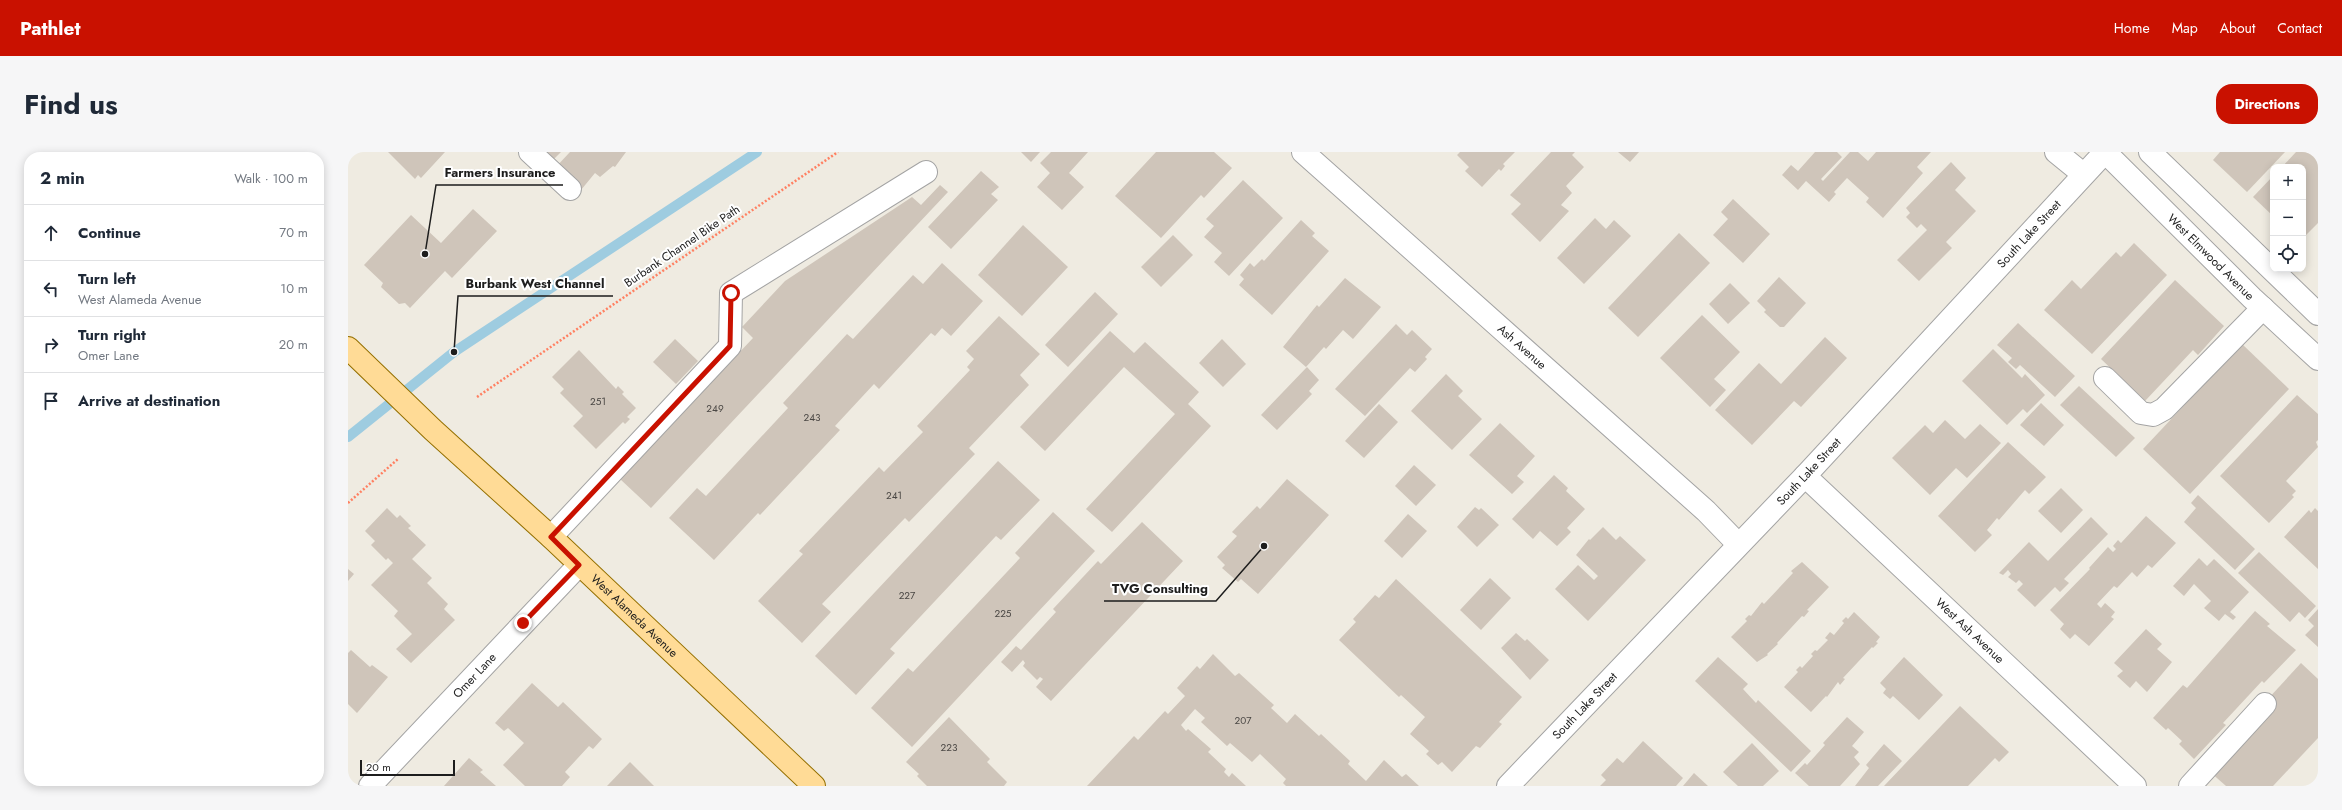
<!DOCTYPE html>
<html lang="en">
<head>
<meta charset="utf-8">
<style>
	:root { --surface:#fff; --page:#f6f6f7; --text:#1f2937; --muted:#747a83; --line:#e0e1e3; --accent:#c91100 }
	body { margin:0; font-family:Jost,sans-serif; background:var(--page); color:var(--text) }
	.controls { position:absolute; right:12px; top:12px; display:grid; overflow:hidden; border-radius:8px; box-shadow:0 2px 10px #0003 }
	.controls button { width:36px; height:36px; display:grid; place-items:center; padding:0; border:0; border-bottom:1px solid var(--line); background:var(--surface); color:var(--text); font:20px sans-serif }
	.scale { position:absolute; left:12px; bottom:10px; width:95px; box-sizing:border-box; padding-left:4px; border:2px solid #1d1d1d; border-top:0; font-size:11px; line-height:14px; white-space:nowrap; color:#1d1d1d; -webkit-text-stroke:3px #fff; paint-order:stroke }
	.stop { position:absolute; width:12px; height:12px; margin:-9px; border:3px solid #c91100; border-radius:50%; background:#fff }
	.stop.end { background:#c91100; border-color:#fff; box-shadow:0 1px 4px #0008 }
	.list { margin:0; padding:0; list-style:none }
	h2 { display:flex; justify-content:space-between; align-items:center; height:52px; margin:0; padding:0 16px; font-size:17px }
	h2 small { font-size:13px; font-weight:400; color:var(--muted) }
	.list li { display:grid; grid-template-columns:26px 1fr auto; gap:12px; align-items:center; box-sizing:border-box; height:56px; padding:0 16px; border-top:1px solid var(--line) }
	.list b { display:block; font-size:15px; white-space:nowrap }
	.list p { margin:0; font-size:13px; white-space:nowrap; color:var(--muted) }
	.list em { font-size:13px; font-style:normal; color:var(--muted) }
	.icon { flex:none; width:22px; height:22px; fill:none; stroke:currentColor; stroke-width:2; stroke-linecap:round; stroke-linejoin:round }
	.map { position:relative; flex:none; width:1970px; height:634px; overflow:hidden; border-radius:16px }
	header { display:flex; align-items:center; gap:24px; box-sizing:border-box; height:56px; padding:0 20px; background:var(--accent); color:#fff }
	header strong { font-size:19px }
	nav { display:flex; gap:22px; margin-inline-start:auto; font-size:14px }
	.intro { display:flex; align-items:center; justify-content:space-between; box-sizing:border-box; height:96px; padding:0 24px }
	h1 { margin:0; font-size:28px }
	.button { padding:10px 18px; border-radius:16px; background:var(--accent); color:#fff; font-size:14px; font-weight:700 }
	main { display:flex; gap:24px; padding:0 24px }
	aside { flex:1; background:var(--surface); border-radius:16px; box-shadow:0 2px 10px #0003 }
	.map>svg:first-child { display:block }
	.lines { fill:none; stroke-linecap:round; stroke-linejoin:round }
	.stream { stroke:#9ecce0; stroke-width:10 }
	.building { fill:#cfc5ba }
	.minor-casing { stroke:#a4a4a4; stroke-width:24 }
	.major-casing { stroke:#957000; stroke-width:24 }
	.path { stroke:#ff8062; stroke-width:2.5; stroke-dasharray:2 2; stroke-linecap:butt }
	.minor { stroke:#fff; stroke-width:22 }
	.major { stroke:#ffdb96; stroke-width:22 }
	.route { stroke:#c91100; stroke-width:5 }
	.labels { text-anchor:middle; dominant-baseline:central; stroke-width:4; stroke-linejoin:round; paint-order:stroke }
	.number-label { font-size:10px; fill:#4a4744 }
	.street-label { font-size:12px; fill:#1d1d1d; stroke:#fff }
	.leader { fill:none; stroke:#1d1d1d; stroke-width:1.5 }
	.callout-dot { fill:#1d1d1d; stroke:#fff; stroke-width:1.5 }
	.callout-label { font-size:13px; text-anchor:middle; font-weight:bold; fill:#1d1d1d; stroke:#fff; stroke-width:4; stroke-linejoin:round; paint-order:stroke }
</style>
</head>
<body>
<header>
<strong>Pathlet</strong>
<nav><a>Home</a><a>Map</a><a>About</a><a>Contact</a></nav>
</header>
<div class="intro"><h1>Find us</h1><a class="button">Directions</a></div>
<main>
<aside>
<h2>2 min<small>Walk · 100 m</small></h2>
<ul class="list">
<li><svg class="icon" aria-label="ahead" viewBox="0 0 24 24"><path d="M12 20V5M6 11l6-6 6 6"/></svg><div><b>Continue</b></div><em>70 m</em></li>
<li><svg class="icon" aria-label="left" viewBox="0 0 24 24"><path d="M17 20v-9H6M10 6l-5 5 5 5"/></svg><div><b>Turn left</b><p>West Alameda Avenue</p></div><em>10 m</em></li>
<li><svg class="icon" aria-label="right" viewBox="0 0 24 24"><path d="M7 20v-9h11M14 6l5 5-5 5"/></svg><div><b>Turn right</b><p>Omer Lane</p></div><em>20 m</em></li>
<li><svg class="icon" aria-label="arrive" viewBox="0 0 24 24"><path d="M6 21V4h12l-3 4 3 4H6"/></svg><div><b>Arrive at destination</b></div></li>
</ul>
</aside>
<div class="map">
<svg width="1970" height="634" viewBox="0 0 1970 634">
	<rect width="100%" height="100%" fill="#efebe1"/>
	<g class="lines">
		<polyline class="stream" points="0,285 106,200 409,0"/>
	</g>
	<g class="building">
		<polygon points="40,0 97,0 73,26 70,23 67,27"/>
		<polygon points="194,0 213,0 204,9"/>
		<polygon points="222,0 278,0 267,15 265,14 252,25 247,21 233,38 207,16"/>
		<polygon points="673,0 692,0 683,10"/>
		<polygon points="703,0 740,0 721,21 736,35 714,58 689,35 702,21 692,11"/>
		<polygon points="808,0 866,0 884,16 856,46 853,43 813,86 767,44"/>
		<polygon points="1112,0 1167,0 1155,12 1157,14 1153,19 1151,17 1134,35 1117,19 1121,15 1109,3"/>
		<polygon points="1203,0 1227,0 1224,3 1236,15 1218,34 1224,41 1213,53 1221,59 1192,90 1163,62 1173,52 1162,43"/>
		<polygon points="1270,0 1291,0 1282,10"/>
		<polygon points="1467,0 1489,0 1494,5 1473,27 1475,29 1502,0 1510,0 1520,9 1528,0 1583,0 1569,15 1575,21 1535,66 1518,50 1521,46 1499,26 1486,40 1488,42 1481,50 1458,29 1450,38 1434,23 1443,13 1450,19"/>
		<polygon points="1872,0 1937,0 1899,40 1865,8"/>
		<polygon points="1948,0 1970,0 1970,71 1955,86 1955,15 1934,15"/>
		<polygon points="1603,10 1618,26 1607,38 1628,59 1598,90 1604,96 1571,129 1549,108 1579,78 1573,72 1569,76 1558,65 1562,61 1558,56"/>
		<polygon points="633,19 651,35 643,42 650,48 603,97 580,75"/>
		<polygon points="1925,24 1925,64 1905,45"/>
		<polygon points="895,28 935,66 881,124 866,110 874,101 856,85 866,74 858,67"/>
		<polygon points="592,33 600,40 303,356 272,327 405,186 394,175 437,129 564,45 573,53"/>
		<polygon points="1385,47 1422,82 1395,111 1365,83 1380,67 1373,60"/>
		<polygon points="125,57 149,79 104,126 97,119 62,156 57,151 51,152 33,135 35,131 16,113 63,63 93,91"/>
		<polygon points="1247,66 1258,77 1266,68 1283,84 1236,132 1209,106"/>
		<polygon points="953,68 967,81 964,84 981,99 924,163 891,133 896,127 892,123 902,111 906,115 914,107 916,109"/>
		<polygon points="675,73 720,115 674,164 630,123"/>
		<polygon points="1331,81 1362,111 1290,185 1260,156"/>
		<polygon points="825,83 845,103 813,135 793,115"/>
		<polygon points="1786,91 1819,123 1744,202 1696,158 1724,128 1733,137 1768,100 1773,105"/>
		<polygon points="594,111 635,149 603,184 594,176 587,184 583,181 531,237 526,232 487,274 492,278 412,363 410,361 366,408 321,366 349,336 358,344 440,256 435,251 499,182 505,187 565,123 575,132"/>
		<polygon points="1431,125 1458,151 1436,175 1432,175 1416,160 1418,158 1409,149"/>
		<polygon points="997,126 1033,155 1005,187 995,178 978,197 976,195 958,215 935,195 969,153 971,155"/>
		<polygon points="1827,128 1876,174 1850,203 1845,198 1797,249 1753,207"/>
		<polygon points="1382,131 1402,151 1380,172 1361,152"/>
		<polygon points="747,140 770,162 720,215 697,193"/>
		<polygon points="1354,163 1392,200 1366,227 1378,238 1362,255 1312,206"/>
		<polygon points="651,164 692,202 672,223 681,233 621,296 627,302 561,370 557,366 474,452 483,460 454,491 410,449 455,402 451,399 531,315 536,320 575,280 569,274 622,218 619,215 626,207 618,199"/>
		<polygon points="1670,171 1727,224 1707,245 1672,213 1668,217 1660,210 1664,206 1649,193"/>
		<polygon points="1048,172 1059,183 1064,178 1084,197 1077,205 1079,207 1067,220 1062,216 1017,264 987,237"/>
		<polygon points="762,179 786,201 797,190 851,240 840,252 863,274 764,380 738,357 827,262 776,215 697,299 672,275"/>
		<polygon points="1477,185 1499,206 1453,255 1446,249 1404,293 1367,258 1411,211 1433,232"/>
		<polygon points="327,187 350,209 328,232 305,210"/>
		<polygon points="874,187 898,212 875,235 851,211"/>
		<polygon points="1894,192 1941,237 1842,342 1795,297"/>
		<polygon points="1645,197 1674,226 1677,222 1697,243 1679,261 1675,257 1659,273 1614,229"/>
		<polygon points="231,198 268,237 270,234 276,240 274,242 288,256 279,265 282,267 277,272 275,270 248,297 225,274 235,264 212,241 216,237 204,225"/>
		<polygon points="959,215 971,228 961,239 964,242 929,278 913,263"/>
		<polygon points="1098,222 1115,239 1110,244 1134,267 1104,298 1063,259"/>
		<polygon points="1731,234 1787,286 1768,305 1712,253"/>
		<polygon points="1949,243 1970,262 1970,288 1968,290 1970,295 1938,329 1948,339 1944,343 1946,345 1921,371 1872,324"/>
		<polygon points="1693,251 1716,273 1696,294 1672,273"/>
		<polygon points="1031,252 1050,270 1016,306 997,289"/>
		<polygon points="1597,268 1617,287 1632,272 1653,291 1619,326 1608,316 1582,343 1544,306 1577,273 1585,281"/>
		<polygon points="1152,271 1187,304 1169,324 1176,330 1164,342 1121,303"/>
		<polygon points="1660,290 1698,325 1681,342 1677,338 1651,368 1649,366 1639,378 1644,383 1627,400 1590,364"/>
		<polygon points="650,309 692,348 653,388 648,384 542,497 547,501 508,543 467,504"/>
		<polygon points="1066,313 1088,333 1068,354 1047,334"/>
		<polygon points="1206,323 1220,336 1218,339 1237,357 1219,376 1223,380 1209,394 1192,379 1185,387 1164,367"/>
		<polygon points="939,327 981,363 910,442 893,427 890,430 874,416 877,413 869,405 889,384 884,380 909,354 912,357"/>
		<polygon points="1713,336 1735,358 1713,381 1690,359"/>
		<polygon points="1850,343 1907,397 1887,418 1836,370 1848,356 1843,351"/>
		<polygon points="1127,355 1131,358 1133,356 1151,373 1129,395 1109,375"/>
		<polygon points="39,356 49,366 52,363 63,374 60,376 78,393 64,407 84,426 79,431 100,452 96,457 107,468 63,511 48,497 64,482 46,464 50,459 23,433 45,411 40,406 38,408 23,393 27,389 17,379"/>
		<polygon points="1967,356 1970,359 1970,417 1936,385 1961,358 1963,361"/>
		<polygon points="705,360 747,399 564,595 523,556 560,516 565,520 672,406 667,401"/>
		<polygon points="1060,362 1079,379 1054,406 1036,389"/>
		<polygon points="1798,364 1828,391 1804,416 1800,413 1789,425 1784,420 1769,436 1766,434 1749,452 1753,456 1757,451 1767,460 1763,465 1766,467 1741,494 1727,482 1722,487 1712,477 1716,472 1702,458 1742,417 1741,416 1760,395 1765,400 1768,397 1765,394 1770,388 1773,391"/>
		<polygon points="1743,365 1760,382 1716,427 1721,431 1712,440 1707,435 1687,455 1669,438 1675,432 1671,428 1668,431 1660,425 1663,422 1660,418 1655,423 1651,421 1681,390 1700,409"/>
		<polygon points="794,370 835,409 703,549 688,535 695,527 692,525 689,528 675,514 677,511 675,508 664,520 653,510 668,494 673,498 708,460 705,457 750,409 753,412"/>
		<polygon points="1255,375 1268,388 1272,384 1298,408 1240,469 1207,437 1230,413 1246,428 1250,424 1228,403 1241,387 1242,388"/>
		<polygon points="1911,400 1968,454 1957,466 1951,460 1942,470 1890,421"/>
		<polygon points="1851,406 1859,414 1866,407 1901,440 1882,460 1888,465 1885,468 1877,462 1871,469 1856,456 1863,449 1846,432 1836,444 1825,434"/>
		<polygon points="1454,410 1481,435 1459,458 1461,459 1456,465 1454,464 1429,491 1430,492 1419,502 1420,503 1409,510 1383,485 1399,469 1397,467 1401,463 1403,464 1414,450 1416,452 1445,421 1443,419"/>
		<polygon points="0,417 6,422 0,429"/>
		<polygon points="1142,426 1163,446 1133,478 1112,458"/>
		<polygon points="1048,427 1174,545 1151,570 1154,572 1132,596 1128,594 1104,620 1094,610 1090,613 1078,602 1081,599 1062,582 1077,565 1053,543 1051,545 991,488 1008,470 1005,467 1027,443 1031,446"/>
		<polygon points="1970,457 1970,495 1957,483 1966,474 1960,468"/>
		<polygon points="1907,459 1922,472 1919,474 1948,498 1916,531 1914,529 1875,571 1878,573 1846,607 1831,592 1834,589 1820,576 1818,578 1805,566 1835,533 1839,536"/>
		<polygon points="1506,460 1532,485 1528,490 1530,491 1525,496 1524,495 1495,526 1497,527 1492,533 1490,530 1479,545 1478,544 1463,560 1436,535 1450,520 1448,518 1452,514 1454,516 1465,504 1463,502 1467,498 1469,499 1480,488 1477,486 1482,480 1486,483 1496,471 1494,469 1498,465 1500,467"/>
		<polygon points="1798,477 1814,492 1809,497 1824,510 1799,540 1788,529 1782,536 1769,524 1775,519 1766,511"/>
		<polygon points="1168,481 1177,489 1179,487 1201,508 1182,528 1153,496"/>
		<polygon points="3,498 22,515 24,513 40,525 9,561 0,552 0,501"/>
		<polygon points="865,502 887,524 891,521 926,553 923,556 939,571 947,562 971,584 973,582 1002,609 1000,612 1018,629 1036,608 1054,625 1058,622 1071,634 938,634 935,631 938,627 912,602 904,610 882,591 879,594 853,570 857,566 847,557 833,573 838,579 840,577 863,597 860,600 878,617 876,620 881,625 884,621 898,634 739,634 786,584 790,588 817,559 820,562 837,544 829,536 849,514 852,517"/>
		<polygon points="1370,505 1400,532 1395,537 1408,551 1410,548 1463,599 1443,620 1347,529"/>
		<polygon points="1556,505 1595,543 1571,568 1545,544 1542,547 1535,541 1538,537 1532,531"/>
		<polygon points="1953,511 1970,527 1970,586 1925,634 1878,634 1861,619 1919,548"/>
		<polygon points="184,531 210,555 215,550 254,587 245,597 241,594 217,620 222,625 214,634 177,634 155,613 176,591 160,576 156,579 147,571"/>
		<polygon points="1612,554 1661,600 1651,610 1647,606 1620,634 1536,634"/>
		<polygon points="601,565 642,607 639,610 659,630 656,634 579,634 569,624 571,622 558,610"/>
		<polygon points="1499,565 1516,580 1504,594 1511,600 1506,605 1512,612 1492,634 1461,634 1447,621 1457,611 1459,613 1477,593 1475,591"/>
		<polygon points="1295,589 1335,626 1328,634 1252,634 1258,628 1253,623 1269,606 1275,611"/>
		<polygon points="1404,591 1431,619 1415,634 1390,634 1375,620"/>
		<polygon points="1536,592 1554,609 1530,634 1507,634 1521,616 1518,613"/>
		<polygon points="121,606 135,618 132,620 148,634 96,634"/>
		<polygon points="282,610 306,634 259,634"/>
		<polygon points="1346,621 1360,634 1335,634"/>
		<polygon points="1970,626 1970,634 1962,634"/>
	</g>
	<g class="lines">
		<defs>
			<g id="minor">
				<polyline points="182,0 222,37"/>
				<path id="s1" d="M955,0L1358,359L1390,392"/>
				<polyline points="1708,0 1735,22"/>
				<path id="s2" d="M1757,0L1904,146L1970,207"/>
				<polyline points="1802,0 1970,162"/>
				<polyline points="1757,226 1793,261 1805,263 1816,257 1915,156"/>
				<path id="s3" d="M1457,324L1787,634"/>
				<polyline points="203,385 382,194 383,141 578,20"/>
				<path id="s4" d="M22,634L231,413"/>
				<path id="s5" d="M1160,634L1457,324L1757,0"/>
				<polyline points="1842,634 1917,552"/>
			</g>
			<g id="major">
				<path id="s6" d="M0,196L85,278L203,385L466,634"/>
			</g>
		</defs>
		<use href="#minor" class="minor-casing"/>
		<use href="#major" class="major-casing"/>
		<g class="path">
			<polyline points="129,245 490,0"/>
			<polyline points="0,351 50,307"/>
		</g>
		<use href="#minor" class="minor"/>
		<use href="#major" class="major"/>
	</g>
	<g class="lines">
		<polyline class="route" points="175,471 231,413 203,385 382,194 383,141"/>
	</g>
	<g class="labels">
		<g class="number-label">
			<text x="250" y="249">251</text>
			<text x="367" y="256">249</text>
			<text x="464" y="265">243</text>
			<text x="546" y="343">241</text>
			<text x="559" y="443">227</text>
			<text x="655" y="461">225</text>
			<text x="895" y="568">207</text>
			<text x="601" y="595">223</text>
		</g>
		<g class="street-label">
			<text stroke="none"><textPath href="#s5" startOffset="759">South Lake Street</textPath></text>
			<text transform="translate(334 94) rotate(-34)">Burbank Channel Bike Path</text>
			<text stroke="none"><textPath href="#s2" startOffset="149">West Elmwood Avenue</textPath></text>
			<text stroke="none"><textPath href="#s1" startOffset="293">Ash Avenue</textPath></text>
			<text stroke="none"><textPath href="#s5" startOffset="435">South Lake Street</textPath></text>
			<text stroke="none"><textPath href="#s6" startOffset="392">West Alameda Avenue</textPath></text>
			<text stroke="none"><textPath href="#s3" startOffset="226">West Ash Avenue</textPath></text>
			<text stroke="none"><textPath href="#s4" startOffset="152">Omer Lane</textPath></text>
			<text stroke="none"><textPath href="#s5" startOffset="111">South Lake Street</textPath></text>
		</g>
	</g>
	<path class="leader" d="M77 102L88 33H215M106 200L110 144H265M916 394L868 449H756"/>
	<g class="callout-dot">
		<circle cx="77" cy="102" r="4"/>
		<circle cx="106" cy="200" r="4"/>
		<circle cx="916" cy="394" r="4"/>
	</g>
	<g class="callout-label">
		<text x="152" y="25">Farmers Insurance</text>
		<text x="187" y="136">Burbank West Channel</text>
		<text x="812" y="441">TVG Consulting</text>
	</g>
</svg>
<div class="controls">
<button>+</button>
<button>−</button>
<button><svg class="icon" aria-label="locate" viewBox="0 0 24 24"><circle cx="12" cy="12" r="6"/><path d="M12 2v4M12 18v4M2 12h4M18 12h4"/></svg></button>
</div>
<div class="scale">20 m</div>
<div class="stop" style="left:383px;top:141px"></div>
<div class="stop end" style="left:175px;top:471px"></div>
</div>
</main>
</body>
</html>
